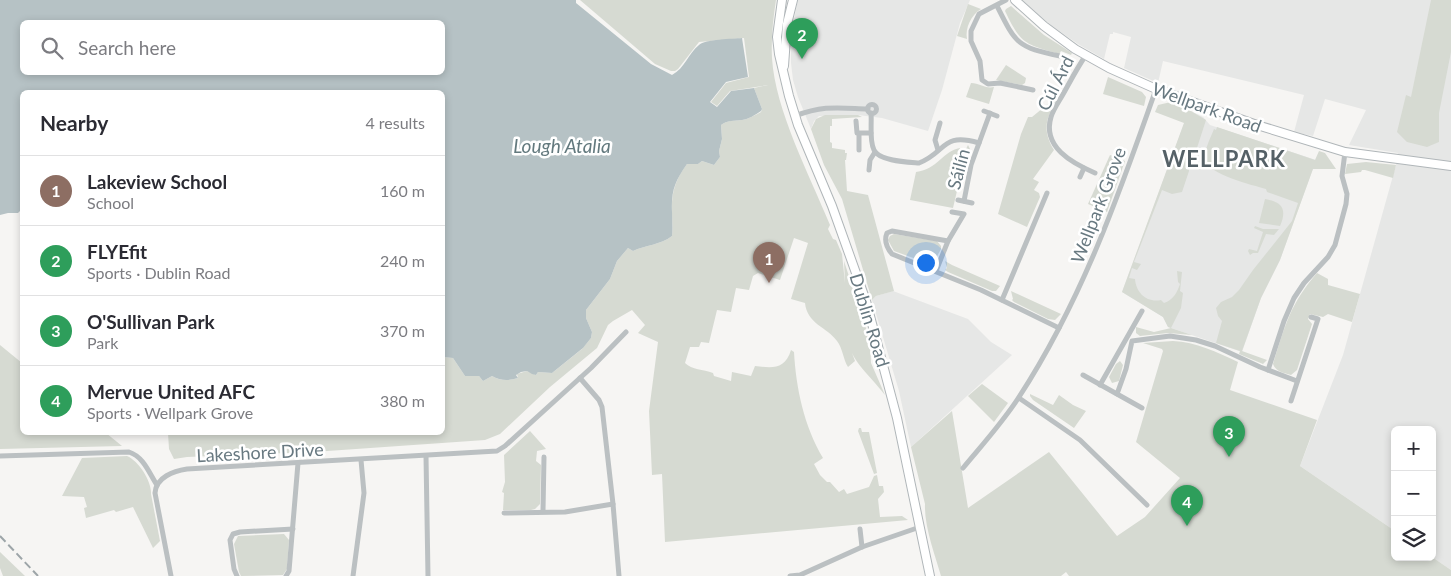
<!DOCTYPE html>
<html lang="en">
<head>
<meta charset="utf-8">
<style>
	:root { --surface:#fff; --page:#f2f2f3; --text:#2b2b33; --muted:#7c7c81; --line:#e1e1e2; --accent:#ea580c }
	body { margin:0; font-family:Lato,sans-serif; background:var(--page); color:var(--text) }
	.controls { position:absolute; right:15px; bottom:15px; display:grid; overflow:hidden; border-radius:8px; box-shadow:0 2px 8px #0003 }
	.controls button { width:45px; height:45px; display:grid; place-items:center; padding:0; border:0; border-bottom:1px solid var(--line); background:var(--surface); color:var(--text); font:25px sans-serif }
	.you { position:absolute; left:925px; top:262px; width:18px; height:18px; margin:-12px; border:4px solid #fff; border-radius:50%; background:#1a73e8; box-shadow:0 0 0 8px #1a73e833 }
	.badge { display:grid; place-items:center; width:32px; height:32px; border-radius:50%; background:var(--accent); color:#fff; font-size:16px; font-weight:700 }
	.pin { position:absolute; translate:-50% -41px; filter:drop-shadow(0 1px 2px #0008) }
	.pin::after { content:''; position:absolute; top:26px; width:18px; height:15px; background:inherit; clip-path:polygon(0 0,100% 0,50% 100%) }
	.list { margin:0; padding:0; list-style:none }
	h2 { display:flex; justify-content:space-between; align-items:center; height:65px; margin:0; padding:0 20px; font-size:21px }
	h2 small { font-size:16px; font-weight:400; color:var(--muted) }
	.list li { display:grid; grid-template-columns:32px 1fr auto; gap:15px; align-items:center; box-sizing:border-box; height:70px; padding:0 20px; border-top:1px solid var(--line) }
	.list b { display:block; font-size:19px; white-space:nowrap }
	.list p { margin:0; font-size:16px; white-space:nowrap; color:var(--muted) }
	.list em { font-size:16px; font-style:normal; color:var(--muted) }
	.icon { flex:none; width:28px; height:28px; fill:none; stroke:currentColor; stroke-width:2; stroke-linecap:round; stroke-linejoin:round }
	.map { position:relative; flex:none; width:1451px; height:576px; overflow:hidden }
	.search { position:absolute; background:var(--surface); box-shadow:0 2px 8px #0003; left:20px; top:20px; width:425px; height:55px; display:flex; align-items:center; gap:12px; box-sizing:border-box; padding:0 18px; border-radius:8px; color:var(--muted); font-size:19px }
	.panel { position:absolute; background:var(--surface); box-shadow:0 2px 8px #0003; left:20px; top:90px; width:425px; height:345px; border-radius:8px }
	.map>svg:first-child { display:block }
	.built { fill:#e6e7e6 }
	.green { fill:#d6dad2 }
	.water { fill:#b6c2c5; fill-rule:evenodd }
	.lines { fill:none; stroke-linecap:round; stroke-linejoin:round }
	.secondary-casing { stroke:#b0b6b9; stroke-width:10 }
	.street { stroke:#bbc0c2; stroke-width:5 }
	.secondary { stroke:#fff; stroke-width:8 }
	.rail { stroke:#9da5a8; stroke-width:2; stroke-dasharray:8 4; stroke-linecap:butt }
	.labels { text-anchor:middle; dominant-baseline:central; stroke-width:5; stroke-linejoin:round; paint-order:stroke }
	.street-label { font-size:18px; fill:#687981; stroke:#fff }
	.water-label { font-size:19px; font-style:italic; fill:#63797e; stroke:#fff }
	.district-label { font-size:22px; font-weight:bold; letter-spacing:1px; fill:#556167; stroke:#fff }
</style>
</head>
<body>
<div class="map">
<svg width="1451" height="576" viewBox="0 0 1451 576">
	<rect width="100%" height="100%" fill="#f6f5f3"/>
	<g class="built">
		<polygon points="798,0 970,0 960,23 942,90 928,131 882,118 858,115 819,116 814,121 811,129 798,97 793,80 791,63 791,34"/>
		<polygon points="1022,0 1451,0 1451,570 1432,557 1432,430 1395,430 1395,531 1300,466 1343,355 1396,165 1398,153 1349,145 1366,110 1325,99 1313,136 1294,132 1304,95 1163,61 1158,83 1124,68 1131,37 1113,32 1113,34 1110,34 1104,59 1078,44 1052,26"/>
		<polygon points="1189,110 1203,117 1210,125 1316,160 1280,260 1261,298 1242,352 1168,327 1163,317 1122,292"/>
		<polygon points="893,291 968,319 991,342 1012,355 911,447 899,391 872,300 876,296"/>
	</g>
	<g class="green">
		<path d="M580,0H776C773,19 771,39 772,58C775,110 810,176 830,225L828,229L833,239L836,240L842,254L845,283L844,261L870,341L871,363L885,395C876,383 857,365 852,353L855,361L848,367C843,359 843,349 837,341C827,327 807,324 805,303L791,299L808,243L794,238L780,280L758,273L753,276L749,290L736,288L731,312L717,310L709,343L701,342L699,347H690L685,363C692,370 703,369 713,373L714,376L731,381L732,372L751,376L755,366C772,368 785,370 791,350L794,352C796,388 804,426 823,458L814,464L820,475L827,482H830L839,492L844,489L847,494L869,487L874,476L877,475L879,486H883L884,492L878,499L880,517L902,516L908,520L665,542L662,474L652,475L649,411L658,342L638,333L645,325L632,310L613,321L608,325L597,348L550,387L500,434L485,440L313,452L187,457L174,459L169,449L168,433L442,432L443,357L453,358L465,376H479L483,381L492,376C500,381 508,381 518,378L517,374L527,371L536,375L538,372L552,373L582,349L591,338L592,332L586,318V310L610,279L617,261L628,248L633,251C645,245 661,245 672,236C673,228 672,221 672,212C671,192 676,179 687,164H698L702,161L714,165L720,157L719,151L722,139L721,125C727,120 734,121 742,120C749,119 755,115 761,112L762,109L754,88L768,85L730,91L717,106L711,102L726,83L749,77L744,38L699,42L678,69L675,71H671L655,64Z"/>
		<polygon points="1431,0 1451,0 1451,52 1439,113 1439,142 1427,147 1407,142 1397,132 1406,95 1411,97"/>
		<path d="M968,4L981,9C971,15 965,28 967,39L957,36Z"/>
		<path d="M1011,6L1044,35L1072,53L1071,55L1061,51L1059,54C1024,44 1021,44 1005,11L1006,9Z"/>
		<polygon points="1006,65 1026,78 1025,83 1022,85 996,80"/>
		<polygon points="1108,77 1142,92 1146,97 1144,106 1103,94"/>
		<path d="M971,83C980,83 985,89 994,87L989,104L966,97Z"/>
		<path d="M1060,94C1048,115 1040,127 1054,150L1033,179L1039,182L1034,190L1039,193L1040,197L1027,227L998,214L1021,134L1028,117H1032Z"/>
		<path d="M1171,102L1189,110L1206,120L1196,151L1190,155L1188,159L1189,171L1182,192L1172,194L1162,190L1134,262L1141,264L1137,270L1132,268L1129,278L1135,279C1136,293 1147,303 1161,300L1164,303C1173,300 1177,293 1180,284L1178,282L1177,271L1182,272L1180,291L1183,293L1181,308L1171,328L1192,335L1168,333L1140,336L1136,333V327L1154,332L1171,328L1168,327L1163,317L1122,292L1184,123L1155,112L1158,105Z"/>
		<polygon points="825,115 858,115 862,117 832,119 832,126 830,126 830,142 832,143 832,148 845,150 845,153 847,153 846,160 845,160 847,191 868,195 894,291 876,296 872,300 842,199 824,165 811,129 816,119"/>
		<path d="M1217,127L1315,160L1319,151L1325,153L1336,169H1313L1280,260L1261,298L1242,351L1267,360L1263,364L1239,354L1240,351L1216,343L1222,321L1218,316L1216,308L1221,302L1232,297L1239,290L1253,270L1292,221L1298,203L1267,192L1266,189C1253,185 1208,175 1205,159C1204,150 1211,137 1214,129L1216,130Z"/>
		<path d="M968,145L971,151L970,153L968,152L964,161L953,208L910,200L916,172C938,169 943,151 960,148L959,157L953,164L957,165L963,148L966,149Z"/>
		<polygon points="1110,155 1125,161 1107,212 1088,204"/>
		<polygon points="1366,162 1396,165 1393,178 1365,170 1362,170 1361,172 1345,174 1347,164"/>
		<path d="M1265,199C1283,202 1287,210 1280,226L1259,223Z"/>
		<polygon points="1255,226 1263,229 1279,229 1274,235 1266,234 1258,253 1253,253 1250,255 1248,251 1249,249 1257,251 1263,232 1254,228"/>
		<polygon points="894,234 937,241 941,246 941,249 935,260 927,263 894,251 888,240 890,236"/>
		<polygon points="945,261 952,265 1000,286 996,291 992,291 948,272 945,270 947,268"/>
		<path d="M1317,273L1328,279V285L1360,294L1352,322L1328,314L1323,317L1310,314L1308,319L1312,324L1297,370L1291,375C1284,373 1276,372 1273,364C1285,326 1290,304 1317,273Z"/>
		<polygon points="1011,291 1061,314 1055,320 1048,319 1014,302 1012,300 1013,299"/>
		<path d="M1173,341C1196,342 1217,352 1238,362L1230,390L1317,420L1300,466L1395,531V557H1432L1451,570V576H1069L1066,572L1061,576H941C935,555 924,526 925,504L911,447L952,411L968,508L1049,452L1117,536L1145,517L1180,478L1136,442L1163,351L1162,349L1143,343Z"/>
		<polygon points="0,345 22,363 22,432 106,433 122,446 0,449"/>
		<polygon points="1120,361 1123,365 1119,381 1112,383 1109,377 1116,364"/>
		<polygon points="982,384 1008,403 994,422 968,396"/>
		<polygon points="1030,394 1053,405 1059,395 1073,405 1086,411 1074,428 1033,400 1030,396"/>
		<polygon points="859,428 861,428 862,432 869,432 877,473 874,474 858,431"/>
		<polygon points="530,431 546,449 537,451 536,461 541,465 540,504 535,509 531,510 503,510 504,493 502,492 505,482 504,455"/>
		<path d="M127,456C139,461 152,482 151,494L160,541L153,548L133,507L116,512L114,510L86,518L84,508L87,507L84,497L62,496L82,458Z"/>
		<polygon points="284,534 289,540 287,569 283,575 241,576 239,572 234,544 238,536"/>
		<polygon points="0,552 25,576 3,576 0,568"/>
	</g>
	<path class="water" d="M0,0H576V3L651,64L672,75C685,68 688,54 699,45C705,39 733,39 742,38L748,77L726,82L710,102L717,107L731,91L754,88L762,109L761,111C755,115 749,119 742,120C735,121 727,120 721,125L722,139L719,151L720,157L714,165L702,161L698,164H687C675,181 671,191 672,212C672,220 673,228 672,236C661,245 645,245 633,251L628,248L617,261L610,279L586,310V318L592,332L591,338L583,348L552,373L538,372L536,375L532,374L527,371L521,372L516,375L518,378C509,381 500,381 492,376L483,381L479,376H465L453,358L443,357L442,92H22V209L18,213H8L0,215ZM442,22V72H22V22Z"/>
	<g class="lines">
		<defs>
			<g id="secondary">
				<polyline points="782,0 777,37 779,54 789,96 798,125 832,206 866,301 897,418 930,576"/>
				<polyline points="1015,0 1044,26 1075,49 1109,68 1156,89 1257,125 1345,152 1451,166"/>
				<polyline points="784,66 787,24 793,0"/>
			</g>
		</defs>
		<use href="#secondary" class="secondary-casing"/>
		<g class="street">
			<polyline points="1006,0 979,14 971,31 971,41 980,61 982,80 988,84 1000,83 1033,90"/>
			<path d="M997,6C1016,44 1017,47 1060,56"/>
			<path d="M1086,55C1077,68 1070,82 1062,96C1058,103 1053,110 1051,117C1042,147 1072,163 1095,173"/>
			<circle cx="872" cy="109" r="4.5"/>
			<polyline points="984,111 997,116"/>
			<path d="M871,113C872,124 869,140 874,150C879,161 907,162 919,163C947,152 941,132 979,143"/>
			<path d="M795,116C824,105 838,108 868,109"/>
			<polyline points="856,121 857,133 871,133"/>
			<polyline points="859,134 859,150"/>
			<polyline points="938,150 935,140 940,123"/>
			<polyline points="869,170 870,160 875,152"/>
			<polyline points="1080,177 1084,168"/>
			<polyline points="958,200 972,203"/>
			<polyline points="964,201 971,165 990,113"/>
			<path d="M948,241L892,231L887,233C884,240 887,248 892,254L981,290L1059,328"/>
			<polyline points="936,271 948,241 964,214 952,212"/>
			<polyline points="1002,300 1047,193"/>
			<polyline points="1268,370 1284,321 1294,298 1304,283 1328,257 1335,245 1346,204 1347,194 1342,176 1345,152"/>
			<polyline points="1083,375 1142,408"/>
			<polyline points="580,378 599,400 602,407 613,504 619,576"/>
			<polyline points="1100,385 1142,311"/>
			<polyline points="1117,394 1126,369 1132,341 1170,336 1196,340 1215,346 1260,367 1297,381"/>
			<polyline points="1019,398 1080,440 1147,505"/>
			<polyline points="1291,401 1318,319 1311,317"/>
			<path d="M0,456L129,452C144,457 149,473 157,485"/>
			<polyline points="426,456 428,576"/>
			<path d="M963,468C982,445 1003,422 1019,397C1081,302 1119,195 1156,89"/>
			<polyline points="543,511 544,457"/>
			<polyline points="504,513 565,512 613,504"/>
			<polyline points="860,529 862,547"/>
			<path d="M171,576L155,493C156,477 174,471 187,469L497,451L505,446L591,368L626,332"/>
			<polyline points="237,576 234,569 230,540 233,534 240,532 293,529"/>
			<polyline points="286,576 289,571 298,463"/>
			<polyline points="353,576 364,493 361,460"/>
			<polyline points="790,576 800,575 862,547 920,527"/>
		</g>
		<use href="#secondary" class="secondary"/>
		<polyline class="rail" points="0,536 38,576"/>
	</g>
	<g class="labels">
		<g class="street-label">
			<text transform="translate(1055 83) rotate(-63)">Cúl Árd</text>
			<text transform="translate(1207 107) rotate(20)">Wellpark Road</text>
			<text transform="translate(958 169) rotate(-75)">Sáilín</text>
			<text transform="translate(1098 205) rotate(-69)">Wellpark Grove</text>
			<text transform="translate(870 320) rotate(73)">Dublin Road</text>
			<text transform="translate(260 452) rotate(-3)">Lakeshore Drive</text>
		</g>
		<g class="water-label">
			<text x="562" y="145">Lough Atalia</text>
		</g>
		<g class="district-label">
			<text x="1224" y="158">WELLPARK</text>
		</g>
	</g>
</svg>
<div class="controls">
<button>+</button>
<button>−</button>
<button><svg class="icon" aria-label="layers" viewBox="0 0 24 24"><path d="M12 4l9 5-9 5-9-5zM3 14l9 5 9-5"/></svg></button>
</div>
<div class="you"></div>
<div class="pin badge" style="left:769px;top:283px;background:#8d6e63">1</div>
<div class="pin badge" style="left:802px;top:59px;background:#2e9e5b">2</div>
<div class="pin badge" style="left:1229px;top:457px;background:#2e9e5b">3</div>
<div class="pin badge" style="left:1187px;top:526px;background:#2e9e5b">4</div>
<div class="search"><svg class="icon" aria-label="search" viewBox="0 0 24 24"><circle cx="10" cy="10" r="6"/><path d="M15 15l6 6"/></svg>Search here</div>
<section class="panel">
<h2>Nearby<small>4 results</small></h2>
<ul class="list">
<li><span class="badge" style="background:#8d6e63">1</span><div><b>Lakeview School</b><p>School</p></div><em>160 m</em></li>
<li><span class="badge" style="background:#2e9e5b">2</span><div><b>FLYEfit</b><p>Sports · Dublin Road</p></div><em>240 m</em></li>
<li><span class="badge" style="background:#2e9e5b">3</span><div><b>O'Sullivan Park</b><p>Park</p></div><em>370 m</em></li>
<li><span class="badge" style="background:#2e9e5b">4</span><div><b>Mervue United AFC</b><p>Sports · Wellpark Grove</p></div><em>380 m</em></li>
</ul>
</section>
</div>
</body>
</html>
